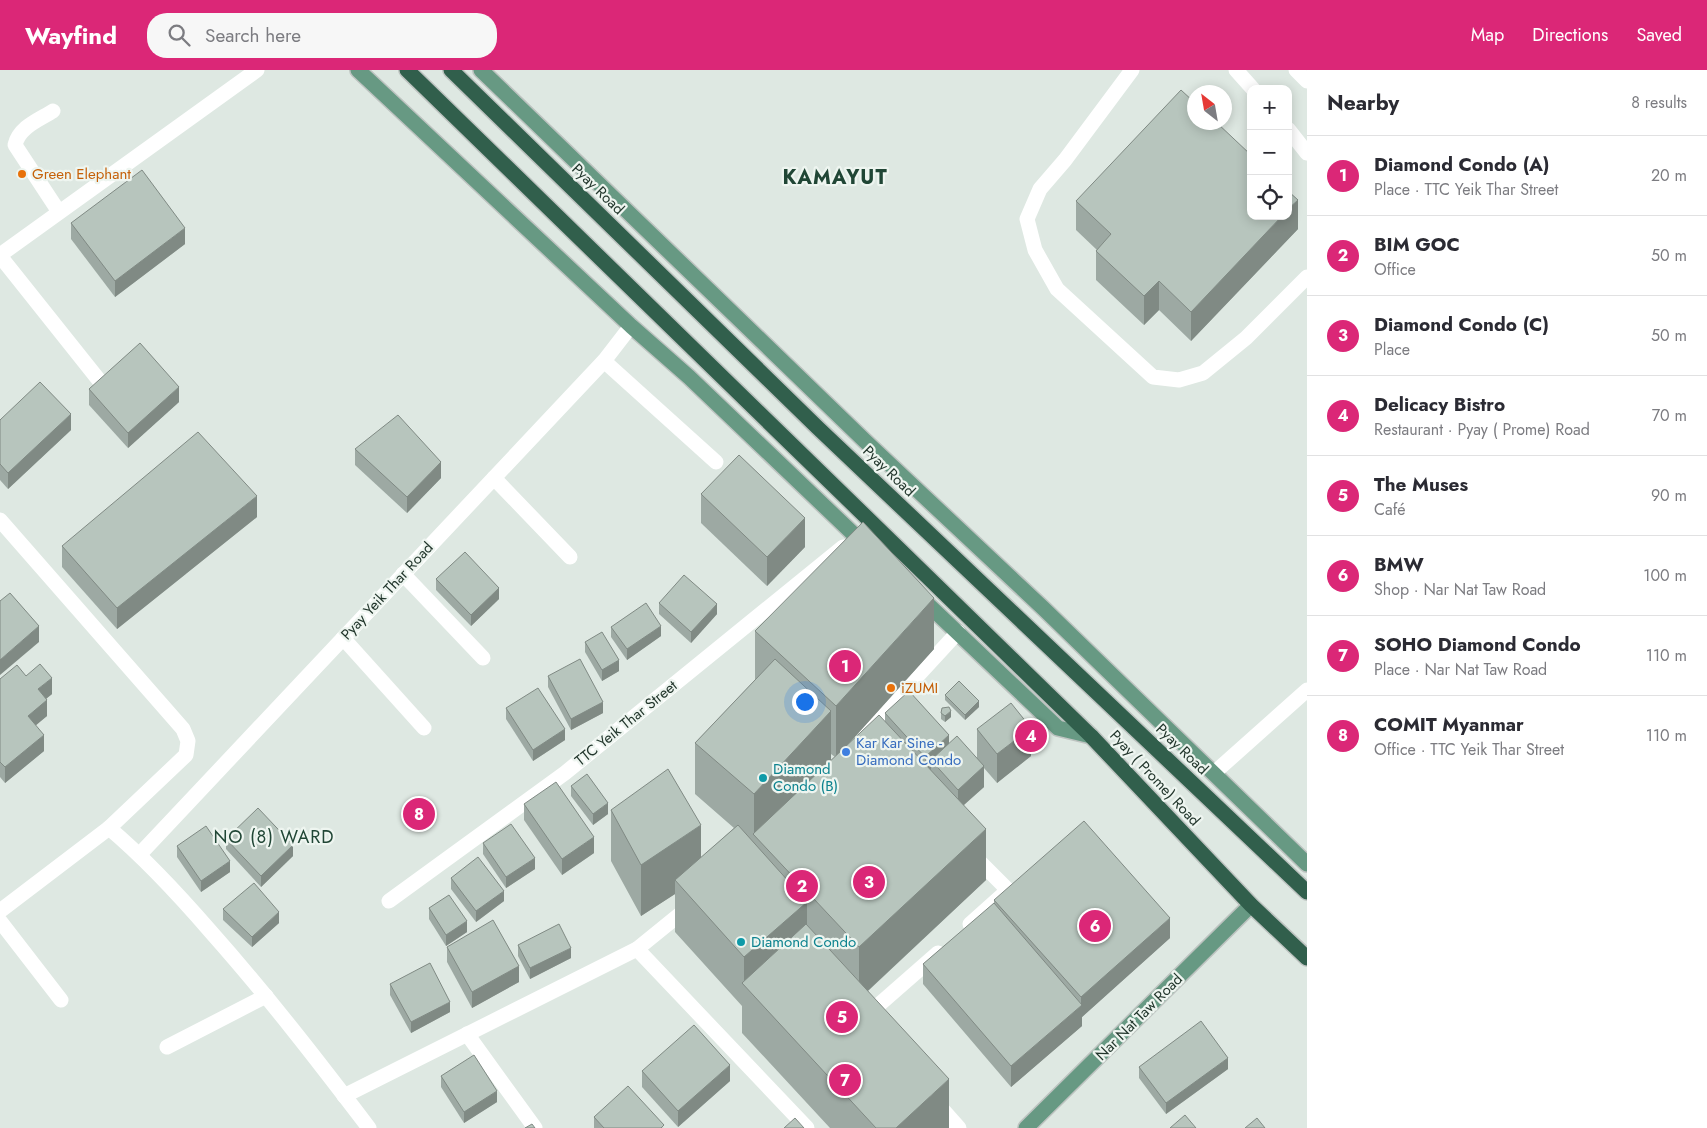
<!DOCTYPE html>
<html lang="en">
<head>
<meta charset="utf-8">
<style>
	:root { --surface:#fff; --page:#f7f7f7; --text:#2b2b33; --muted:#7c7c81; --line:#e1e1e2; --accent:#db2777 }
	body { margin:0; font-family:Jost,sans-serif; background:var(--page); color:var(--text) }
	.controls { position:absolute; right:15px; top:15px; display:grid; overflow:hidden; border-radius:10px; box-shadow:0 2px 12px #0003 }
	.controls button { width:45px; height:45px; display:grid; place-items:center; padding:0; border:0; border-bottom:1px solid var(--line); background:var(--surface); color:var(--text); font:25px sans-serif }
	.compass { position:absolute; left:1187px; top:15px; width:45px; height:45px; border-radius:50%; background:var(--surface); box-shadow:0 2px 12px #0003; rotate:329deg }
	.you { position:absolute; left:804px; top:631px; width:18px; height:18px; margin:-12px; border:4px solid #fff; border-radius:50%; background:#1a73e8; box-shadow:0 0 0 8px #1a73e833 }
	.badge { display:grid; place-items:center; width:32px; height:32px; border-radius:50%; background:var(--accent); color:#fff; font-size:16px; font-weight:700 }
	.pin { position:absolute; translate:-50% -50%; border:2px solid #fff; box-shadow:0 1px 5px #0006 }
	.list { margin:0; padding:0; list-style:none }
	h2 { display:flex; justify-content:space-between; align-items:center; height:65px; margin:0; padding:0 20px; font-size:21px }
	h2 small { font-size:16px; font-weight:400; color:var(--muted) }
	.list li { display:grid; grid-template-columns:32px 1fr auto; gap:15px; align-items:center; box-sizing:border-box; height:80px; padding:0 20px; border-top:1px solid var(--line) }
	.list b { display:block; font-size:19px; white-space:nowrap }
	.list p { margin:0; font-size:16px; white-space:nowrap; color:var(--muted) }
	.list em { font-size:16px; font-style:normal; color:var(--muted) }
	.icon { flex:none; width:28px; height:28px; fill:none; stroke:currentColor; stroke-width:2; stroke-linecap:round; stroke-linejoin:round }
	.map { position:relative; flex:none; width:1307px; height:1058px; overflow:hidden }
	header { display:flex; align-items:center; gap:30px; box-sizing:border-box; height:70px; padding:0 25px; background:var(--accent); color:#fff }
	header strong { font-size:24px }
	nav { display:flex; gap:28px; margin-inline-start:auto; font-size:18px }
	.search { width:350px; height:45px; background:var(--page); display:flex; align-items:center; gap:12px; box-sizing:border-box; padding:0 18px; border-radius:20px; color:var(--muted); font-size:19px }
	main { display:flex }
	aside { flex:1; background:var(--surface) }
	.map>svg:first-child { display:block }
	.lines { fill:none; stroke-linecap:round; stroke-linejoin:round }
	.major-casing { stroke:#bdc3c0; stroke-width:18 }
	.highway-casing { stroke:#bdc3c0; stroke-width:18 }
	.minor { stroke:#fff; stroke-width:15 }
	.major { stroke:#679983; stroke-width:15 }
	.highway { stroke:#315f4c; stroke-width:15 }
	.wall { fill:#9da9a3; fill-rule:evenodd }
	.shaded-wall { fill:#808a84 }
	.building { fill:#b7c5bd; stroke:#808a84 }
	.food-dot { fill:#e8710a; stroke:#eef5f0; stroke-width:2 }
	.shop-dot { fill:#3f7fe0; stroke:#eef5f0; stroke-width:2 }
	.culture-dot { fill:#0f9aa8; stroke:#eef5f0; stroke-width:2 }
	.labels { text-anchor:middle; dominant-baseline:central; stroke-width:4.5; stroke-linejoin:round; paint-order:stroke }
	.food-label { font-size:15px; fill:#c56008; stroke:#eef5f0; text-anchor:start }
	.street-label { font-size:15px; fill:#22362c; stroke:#eef5f0 }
	.shop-label { font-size:15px; fill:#366cbe; stroke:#eef5f0; text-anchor:start }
	.culture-label { font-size:15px; fill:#0d838f; stroke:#eef5f0; text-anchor:start }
	.quarter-label { font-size:18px; letter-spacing:1px; fill:#204635; stroke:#eef5f0 }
	.district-label { font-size:20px; font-weight:bold; letter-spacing:1px; fill:#204635; stroke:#eef5f0 }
</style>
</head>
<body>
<header>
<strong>Wayfind</strong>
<div class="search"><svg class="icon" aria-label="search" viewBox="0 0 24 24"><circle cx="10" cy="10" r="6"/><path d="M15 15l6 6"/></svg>Search here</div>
<nav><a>Map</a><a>Directions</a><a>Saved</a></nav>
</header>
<main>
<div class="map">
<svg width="1307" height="1058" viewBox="0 0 1307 1058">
	<rect width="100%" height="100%" fill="#dee8e2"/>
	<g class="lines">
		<defs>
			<g id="major">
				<polyline points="358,0 631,256 689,307 866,476"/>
				<polyline points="481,0 865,371 1043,538 1307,794"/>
				<polyline points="919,526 1058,658 1091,666"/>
				<polyline points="1026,1058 1251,835"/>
			</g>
			<g id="highway">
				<polyline points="407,0 1091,666 1251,835 1307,888"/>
				<polyline points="451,0 818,358 1307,822"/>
			</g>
		</defs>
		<use href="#major" class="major-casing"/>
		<use href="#highway" class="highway-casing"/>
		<g class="minor">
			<polyline points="1132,0 1065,90 1040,119 1027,149 1035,180 1057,219 1153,307 1179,310 1203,303 1246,268 1307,207"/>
			<polyline points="1236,0 1253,19"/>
			<polyline points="1296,0 1307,11"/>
			<path d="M53,41C39,50 19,57 15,75L59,142"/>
			<polyline points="1288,59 1307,83"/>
			<polyline points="0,185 257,0"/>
			<polyline points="0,186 102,314"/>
			<polyline points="604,291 716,392"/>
			<polyline points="494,408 570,487"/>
			<polyline points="0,450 183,659 188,671 186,685 109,758"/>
			<polyline points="403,504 483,588"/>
			<polyline points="343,568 424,658"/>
			<polyline points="866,662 958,562"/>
			<polyline points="1214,703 1307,620"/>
			<polyline points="140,784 604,291 631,256"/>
			<polyline points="389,831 565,703 843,477"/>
			<path d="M0,841L109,758C147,790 179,825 211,862C267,925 318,991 369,1058"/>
			<polyline points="0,851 61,930"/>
			<polyline points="970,854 1008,820 972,784"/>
			<polyline points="637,879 807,1058"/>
			<polyline points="865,947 938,883"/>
			<polyline points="467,964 535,1058"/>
			<polyline points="167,977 266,926"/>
			<polyline points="344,1026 637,879 690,836"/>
			<polyline points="935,1031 959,1058"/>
		</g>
		<use href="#major" class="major"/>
		<use href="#highway" class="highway"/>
	</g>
	<g class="wall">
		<polygon points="1076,131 1298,159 1191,271 1159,240 1144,255 1096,210 1096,181 1097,180 1076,160"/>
		<polygon points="71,153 185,174 115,227 71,169"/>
		<polygon points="89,319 179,332 128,378 89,335"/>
		<polygon points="0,350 71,360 8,419 0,410"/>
		<polygon points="355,379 441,408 407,443 355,395"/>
		<polygon points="701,424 805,477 767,516 701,453"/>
		<polygon points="257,447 117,559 62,497 62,476"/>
		<polygon points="436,509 499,529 471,556 436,520"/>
		<polygon points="659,533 717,544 691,573 659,544"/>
		<polygon points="611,557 661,566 627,590 611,567"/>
		<path d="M755,561L934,579L848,674L885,651V643L977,688V659L1031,686L997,713L984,698V717L964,735L986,810L868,921L949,1058H830L742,963V936L675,862V824L641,846L611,791V740L701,788L734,758L695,724V673L755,610ZM831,684L835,687L831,690Z"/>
		<polygon points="585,572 619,601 602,611 585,582"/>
		<polygon points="26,606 52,624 46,629 47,646 35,655 44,681 5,713 0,707 0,609"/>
		<polygon points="548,606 603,643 571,660 548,617"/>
		<polygon points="945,625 979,637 965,650 945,630"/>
		<polygon points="506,638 565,670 533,691 506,649"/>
		<polygon points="941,643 951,647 945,652 941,649"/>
		<polygon points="571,716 608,744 593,755 571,726"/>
		<polygon points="524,734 594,783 562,805 524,750"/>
		<polygon points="226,769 293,786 261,817 226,779"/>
		<polygon points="483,773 535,799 506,818 483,784"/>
		<polygon points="177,776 230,802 201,822 177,787"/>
		<polygon points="451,808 504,831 476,852 451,819"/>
		<polygon points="994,830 1170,868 1082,947 1082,956 1011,1017 923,914 923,894 994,834"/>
		<polygon points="429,838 467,862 446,876 429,849"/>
		<polygon points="223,839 279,853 252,877 223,850"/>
		<polygon points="518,875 571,888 530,909 518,886"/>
		<polygon points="447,877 519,912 472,938 447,892"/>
		<polygon points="390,914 450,942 411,963 390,925"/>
		<polygon points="1139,997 1228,999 1166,1044 1139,1008"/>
		<polygon points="642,1001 730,1011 678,1057 642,1017"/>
		<polygon points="441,1006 497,1032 464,1053 441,1017"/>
		<polygon points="594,1047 664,1058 594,1058"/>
	</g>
	<g class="shaded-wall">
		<polygon points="1298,130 1298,159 1191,271 1191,242 1282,146 1288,146 1288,139"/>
		<polygon points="185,158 185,174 115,227 115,211"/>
		<polygon points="1159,211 1159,240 1144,255 1144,226"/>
		<polygon points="179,317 179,332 128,378 128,363"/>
		<polygon points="71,344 71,360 8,419 8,403"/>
		<polygon points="441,392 441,408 407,443 407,427"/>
		<polygon points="257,426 257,447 117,559 117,538"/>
		<polygon points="805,448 805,477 767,516 767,487"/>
		<polygon points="499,518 499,529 471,556 471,545"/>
		<polygon points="934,528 934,579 836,688 836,636"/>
		<polygon points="717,534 717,544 691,573 691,562"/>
		<polygon points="39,556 39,572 0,605 0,590"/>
		<polygon points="661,556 661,566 627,590 627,579"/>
		<polygon points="619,590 619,601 602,611 602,600"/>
		<polygon points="52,608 52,624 38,635 38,619"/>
		<polygon points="47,630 47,646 28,662 28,646"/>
		<polygon points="979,631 979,637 965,650 965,645"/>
		<polygon points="603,632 603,643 571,660 571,649"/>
		<polygon points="831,641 831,692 754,765 754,724"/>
		<polygon points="951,641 951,647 945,652 945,646"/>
		<polygon points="1031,658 1031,686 997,713 997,684"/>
		<polygon points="565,659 565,670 533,691 533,680"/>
		<polygon points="44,665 44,681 5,713 5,697"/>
		<polygon points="949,665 949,685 931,690 931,702 925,707 925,687"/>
		<polygon points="984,696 984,717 958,740 958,720"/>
		<polygon points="608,733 608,744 593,755 593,744"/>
		<polygon points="701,755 701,807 675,810 675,824 641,846 641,795"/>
		<polygon points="986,759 986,810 859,929 859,877"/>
		<polygon points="594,767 594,783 562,805 562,789"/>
		<polygon points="293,775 293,786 261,817 261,806"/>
		<polygon points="535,788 535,799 506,818 506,807"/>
		<polygon points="230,791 230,802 201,822 201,811"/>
		<polygon points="504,821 504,831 476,852 476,841"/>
		<polygon points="807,832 807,883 744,916 744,887"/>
		<polygon points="279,842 279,853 252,877 252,867"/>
		<polygon points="1170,848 1170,868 1082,947 1082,956 1011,1017 1011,996 1081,936 1081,927"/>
		<polygon points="467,851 467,862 446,876 446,865"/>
		<polygon points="571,878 571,888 530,909 530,898"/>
		<polygon points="519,896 519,912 472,938 472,922"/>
		<polygon points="450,932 450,942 411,963 411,952"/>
		<polygon points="1228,988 1228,999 1166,1044 1166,1033"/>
		<polygon points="730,995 730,1011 678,1057 678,1041"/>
		<polygon points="949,1009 949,1058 896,1058"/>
		<polygon points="497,1021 497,1032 464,1053 464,1042"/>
	</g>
	<g class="building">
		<polygon points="1181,20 1194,32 1194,52 1216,52 1251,85 1251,146 1282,146 1191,242 1159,211 1144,226 1096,181 1111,164 1076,131"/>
		<polygon points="142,100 185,158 115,211 71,153"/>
		<polygon points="1288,121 1298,130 1288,139"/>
		<polygon points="140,273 179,317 128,363 89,319"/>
		<polygon points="40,312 71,344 8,403 0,394 0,350"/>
		<polygon points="398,345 441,392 407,427 355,379"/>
		<polygon points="198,362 257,426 117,538 62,476"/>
		<polygon points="739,385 805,448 767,487 701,424"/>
		<polygon points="863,452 934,528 836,636 755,561"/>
		<polygon points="465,482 499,518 471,545 436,509"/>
		<polygon points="684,505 717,534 691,562 659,533"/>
		<polygon points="10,523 39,556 0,590 0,531"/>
		<polygon points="646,533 661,556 627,579 611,557"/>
		<polygon points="602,562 619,590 602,600 585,572"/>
		<polygon points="580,589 603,632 571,649 548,606"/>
		<polygon points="775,589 831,641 754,724 695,673"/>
		<polygon points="40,594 52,608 38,619 47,630 28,646 44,665 5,697 0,692 0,609 17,595 26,606"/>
		<polygon points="959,611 979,631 965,645 945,625"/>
		<polygon points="538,618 565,659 533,680 506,638"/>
		<polygon points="909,621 949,665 925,687 885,643"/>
		<polygon points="1011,633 1031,658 997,684 977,659"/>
		<polygon points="949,637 951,641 945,646 941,643 942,638"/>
		<polygon points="879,645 986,759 859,877 753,764"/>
		<polygon points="957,666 984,696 958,720 931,690"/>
		<polygon points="668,699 701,755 641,795 611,740"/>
		<polygon points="587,704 608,733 593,744 571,716"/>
		<polygon points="556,712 594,767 562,789 524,734"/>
		<polygon points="258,738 293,775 261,806 226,769"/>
		<polygon points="1084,751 1170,848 1081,927 994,830"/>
		<polygon points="511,754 535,788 506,807 483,773"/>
		<polygon points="738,755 807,832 744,887 675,810"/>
		<polygon points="206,756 230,791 201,811 177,776"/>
		<polygon points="478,787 504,821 476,841 451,808"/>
		<polygon points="254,813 279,842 252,867 223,839"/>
		<polygon points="449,825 467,851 446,865 429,838"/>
		<polygon points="994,833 1082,935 1011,996 923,894"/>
		<polygon points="493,850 519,896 472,922 447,877"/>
		<polygon points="559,854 571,878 530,898 518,875"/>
		<polygon points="806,854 949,1009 896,1058 876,1058 742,913"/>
		<polygon points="430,893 450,932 411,952 390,914"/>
		<polygon points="1201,951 1228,988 1166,1033 1139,997"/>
		<polygon points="694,955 730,995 678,1041 642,1001"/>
		<polygon points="474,985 497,1021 464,1042 441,1006"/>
		<polygon points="628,1016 664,1055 661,1058 604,1058 594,1047"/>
		<polygon points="1185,1045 1196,1058 1170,1058"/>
		<polygon points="795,1048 804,1058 784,1058"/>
		<polygon points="1257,1048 1265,1058 1245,1058"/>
		<polygon points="532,1054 535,1058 525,1058"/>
	</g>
	<g class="food-dot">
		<circle cx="22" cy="104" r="5"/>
		<circle cx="891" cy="618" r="5"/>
	</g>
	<circle class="shop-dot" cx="846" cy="682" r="5"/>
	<g class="culture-dot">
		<circle cx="763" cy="708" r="5"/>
		<circle cx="741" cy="872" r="5"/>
	</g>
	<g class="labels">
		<g class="food-label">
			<text x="32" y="104">Green Elephant</text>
			<text x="901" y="618">iZUMI</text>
		</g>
		<g class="street-label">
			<text transform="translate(598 119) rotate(44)">Pyay Road</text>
			<text transform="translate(889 401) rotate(44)">Pyay Road</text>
			<text transform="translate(387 521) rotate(-47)">Pyay Yeik Thar Road</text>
			<text transform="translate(626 653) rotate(-39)">TTC Yeik Thar Street</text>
			<text transform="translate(1182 679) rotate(44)">Pyay Road</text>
			<text transform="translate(1155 708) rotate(47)">Pyay ( Prome) Road</text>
			<text transform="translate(1139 947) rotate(-45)">Nar Nat Taw Road</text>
		</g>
		<g class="shop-label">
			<text x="856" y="673">Kar Kar Sine -<tspan x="856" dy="17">Diamond Condo</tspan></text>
		</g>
		<g class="culture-label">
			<text x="773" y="699">Diamond<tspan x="773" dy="17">Condo (B)</tspan></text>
			<text x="751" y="872">Diamond Condo</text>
		</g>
		<g class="quarter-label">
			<text x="274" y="767">NO (8) WARD</text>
		</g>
		<g class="district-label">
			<text x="835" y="107">KAMAYUT</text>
		</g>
	</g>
</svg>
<div class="controls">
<button>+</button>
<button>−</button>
<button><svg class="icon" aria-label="locate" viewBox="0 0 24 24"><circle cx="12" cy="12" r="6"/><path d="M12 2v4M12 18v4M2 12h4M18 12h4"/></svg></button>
</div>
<svg class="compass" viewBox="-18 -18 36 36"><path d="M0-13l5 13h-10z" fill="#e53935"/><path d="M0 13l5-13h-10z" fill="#7c7c81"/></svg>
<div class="you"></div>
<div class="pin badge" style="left:845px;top:596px">1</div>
<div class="pin badge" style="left:802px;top:816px">2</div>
<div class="pin badge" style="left:869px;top:812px">3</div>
<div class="pin badge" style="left:1031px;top:666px">4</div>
<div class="pin badge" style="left:842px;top:947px">5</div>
<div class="pin badge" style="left:1095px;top:856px">6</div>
<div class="pin badge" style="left:845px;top:1010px">7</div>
<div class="pin badge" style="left:419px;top:744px">8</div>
</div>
<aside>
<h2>Nearby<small>8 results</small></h2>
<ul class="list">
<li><span class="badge">1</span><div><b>Diamond Condo (A)</b><p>Place · TTC Yeik Thar Street</p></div><em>20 m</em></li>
<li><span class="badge">2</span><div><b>BIM GOC</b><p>Office</p></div><em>50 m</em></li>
<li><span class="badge">3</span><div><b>Diamond Condo (C)</b><p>Place</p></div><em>50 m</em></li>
<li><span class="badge">4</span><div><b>Delicacy Bistro</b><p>Restaurant · Pyay ( Prome) Road</p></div><em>70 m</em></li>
<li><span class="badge">5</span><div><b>The Muses</b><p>Café</p></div><em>90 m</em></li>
<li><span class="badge">6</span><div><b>BMW</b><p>Shop · Nar Nat Taw Road</p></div><em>100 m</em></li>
<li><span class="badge">7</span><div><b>SOHO Diamond Condo</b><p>Place · Nar Nat Taw Road</p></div><em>110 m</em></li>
<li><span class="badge">8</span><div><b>COMIT Myanmar</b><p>Office · TTC Yeik Thar Street</p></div><em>110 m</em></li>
</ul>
</aside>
</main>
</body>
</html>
